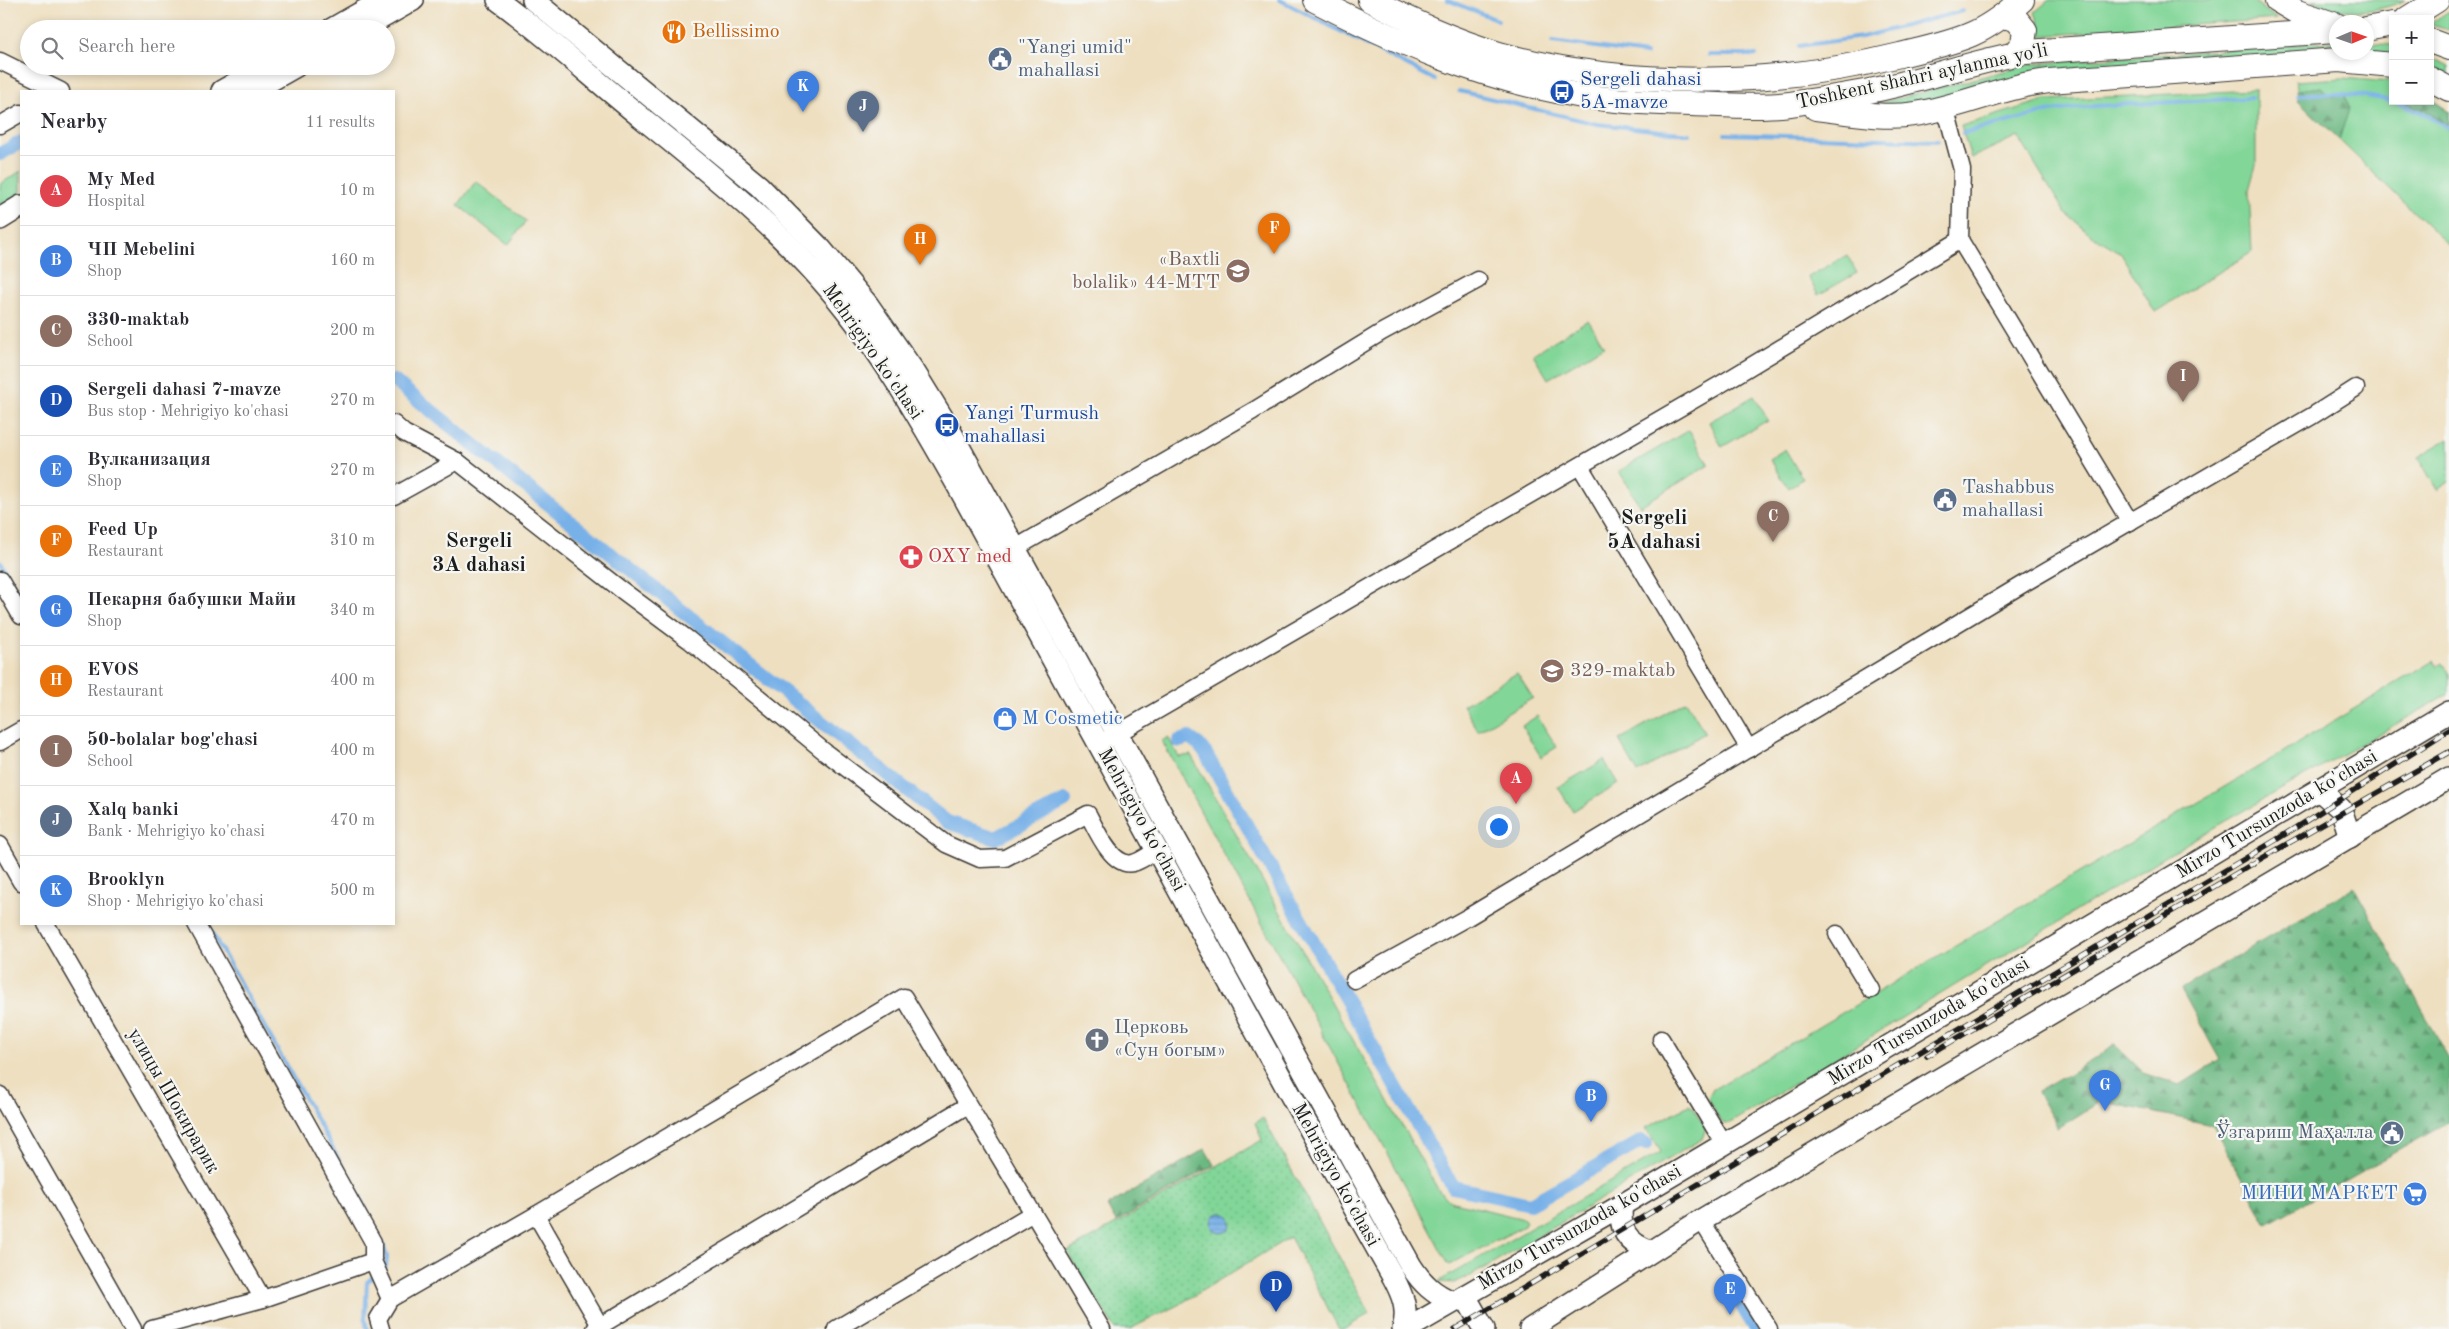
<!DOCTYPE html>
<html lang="en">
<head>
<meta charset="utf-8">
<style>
	:root { --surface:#fff; --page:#f2f2f3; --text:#2b2b33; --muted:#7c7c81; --line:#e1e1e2; --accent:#b45309 }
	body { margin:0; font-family:"Old Standard TT",serif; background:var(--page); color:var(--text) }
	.controls { position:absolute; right:15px; top:15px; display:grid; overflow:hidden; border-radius:0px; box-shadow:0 2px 8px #0003 }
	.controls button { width:45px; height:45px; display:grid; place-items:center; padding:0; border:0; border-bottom:1px solid var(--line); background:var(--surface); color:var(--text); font:25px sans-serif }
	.compass { position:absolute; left:2329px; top:15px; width:45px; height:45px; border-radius:50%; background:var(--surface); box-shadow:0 2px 8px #0003; rotate:88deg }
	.you { position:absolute; left:1498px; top:826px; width:18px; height:18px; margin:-12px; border:4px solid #fff; border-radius:50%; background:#1a73e8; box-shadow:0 0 0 8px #1a73e833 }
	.badge { display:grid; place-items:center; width:32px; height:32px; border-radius:50%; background:var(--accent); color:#fff; font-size:16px; font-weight:700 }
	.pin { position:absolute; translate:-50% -41px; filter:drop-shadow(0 1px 2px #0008) }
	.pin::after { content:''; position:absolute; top:26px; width:18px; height:15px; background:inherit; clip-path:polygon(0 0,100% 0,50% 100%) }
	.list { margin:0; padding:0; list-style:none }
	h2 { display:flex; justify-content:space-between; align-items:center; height:65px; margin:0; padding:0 20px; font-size:21px }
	h2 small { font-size:16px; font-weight:400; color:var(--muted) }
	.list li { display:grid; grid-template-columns:32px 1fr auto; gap:15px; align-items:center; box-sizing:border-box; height:70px; padding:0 20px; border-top:1px solid var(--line) }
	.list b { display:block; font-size:19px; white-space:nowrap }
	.list p { margin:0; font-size:16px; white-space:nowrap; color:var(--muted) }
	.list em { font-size:16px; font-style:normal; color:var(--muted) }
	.icon { flex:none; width:28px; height:28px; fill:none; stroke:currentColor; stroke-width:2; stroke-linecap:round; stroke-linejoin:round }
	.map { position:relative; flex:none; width:2449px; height:1329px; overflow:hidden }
	.search { position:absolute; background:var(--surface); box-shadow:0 2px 8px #0003; left:20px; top:20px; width:375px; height:55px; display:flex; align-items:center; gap:12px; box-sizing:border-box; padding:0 18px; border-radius:28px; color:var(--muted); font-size:19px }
	.panel { position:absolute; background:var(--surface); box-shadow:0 2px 8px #0003; left:20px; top:90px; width:375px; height:835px; border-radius:0px }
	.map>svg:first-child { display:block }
	.grass { fill:#82d698; stroke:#4f795a }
	.forest { fill:url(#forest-firs); stroke:#426a4e }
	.park { fill:url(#park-dots); stroke:#4f795a }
	.water { fill:url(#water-rules); stroke:#4a6682 }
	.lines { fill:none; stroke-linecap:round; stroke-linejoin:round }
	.stream { stroke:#78b1e8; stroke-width:4 }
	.canal { stroke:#78b1e8; stroke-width:14 }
	.minor-casing { stroke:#3c3935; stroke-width:19 }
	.major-casing { stroke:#3c3935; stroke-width:24 }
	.highway-casing { stroke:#3c3935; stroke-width:26 }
	.minor { stroke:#fff; stroke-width:16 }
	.major { stroke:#fff; stroke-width:21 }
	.highway { stroke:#fff; stroke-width:24 }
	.rail-casing { stroke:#1c1c1c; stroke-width:5.5 }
	.rail { stroke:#f6f6f2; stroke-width:4; stroke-dasharray:11; stroke-linecap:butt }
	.labels { text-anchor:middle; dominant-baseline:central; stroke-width:4.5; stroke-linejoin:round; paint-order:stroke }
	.food-label { font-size:20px; fill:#c56008; stroke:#f6f6f2; text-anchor:start }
	.service-label { font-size:20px; fill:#4e5e75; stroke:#f6f6f2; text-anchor:start }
	.street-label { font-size:20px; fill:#1c1c1c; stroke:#f6f6f2 }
	.transit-label { font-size:20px; fill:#164399; stroke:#f6f6f2; text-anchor:start }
	.education-label { font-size:20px; fill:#785e54; stroke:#f6f6f2; text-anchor:end }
	.health-label { font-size:20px; fill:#be3a42; stroke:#f6f6f2; text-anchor:start }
	.shop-label { font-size:20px; fill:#366cbe; stroke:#f6f6f2; text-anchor:start }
	.worship-label { font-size:20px; fill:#5b616d; stroke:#f6f6f2; text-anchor:start }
	.neighbourhood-label { font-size:21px; font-weight:bold; fill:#1c1c1c; stroke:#f6f6f2 }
</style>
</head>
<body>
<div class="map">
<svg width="2449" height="1329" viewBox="0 0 2449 1329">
	<defs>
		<pattern id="forest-firs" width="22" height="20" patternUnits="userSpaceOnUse" patternTransform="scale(1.25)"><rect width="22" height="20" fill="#69b780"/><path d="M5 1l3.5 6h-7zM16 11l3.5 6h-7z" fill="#569468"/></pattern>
		<pattern id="park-dots" width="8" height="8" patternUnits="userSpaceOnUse" patternTransform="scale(1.25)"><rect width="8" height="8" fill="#82d698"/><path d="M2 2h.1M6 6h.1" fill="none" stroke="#70b782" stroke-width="1.8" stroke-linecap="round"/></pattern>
		<pattern id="water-rules" width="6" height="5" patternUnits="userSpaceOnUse" patternTransform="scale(1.25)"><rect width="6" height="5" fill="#78b1e8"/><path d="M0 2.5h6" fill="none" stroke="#628fbb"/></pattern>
	</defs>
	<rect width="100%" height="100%" fill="#f6f6f2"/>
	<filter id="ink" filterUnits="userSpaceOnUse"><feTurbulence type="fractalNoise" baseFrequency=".02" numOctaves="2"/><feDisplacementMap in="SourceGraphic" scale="10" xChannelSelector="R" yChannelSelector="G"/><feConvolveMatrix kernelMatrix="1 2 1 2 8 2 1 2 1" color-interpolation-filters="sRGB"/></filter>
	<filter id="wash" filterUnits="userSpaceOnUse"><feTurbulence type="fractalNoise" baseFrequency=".0096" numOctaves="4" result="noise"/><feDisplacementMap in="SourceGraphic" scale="20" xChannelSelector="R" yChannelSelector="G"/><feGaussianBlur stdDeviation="1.12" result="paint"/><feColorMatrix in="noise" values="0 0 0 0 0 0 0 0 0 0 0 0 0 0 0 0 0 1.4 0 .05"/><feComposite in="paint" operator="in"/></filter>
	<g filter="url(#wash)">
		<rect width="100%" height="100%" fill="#eedfc0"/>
		<g class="grass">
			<polygon points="2049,0 2252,0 2277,19 2037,36 2039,24 2035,12"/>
			<path d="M2311,0H2405C2376,14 2340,15 2311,0Z"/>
			<polygon points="2449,11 2449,30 2431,25 2431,23"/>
			<polygon points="2330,42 2336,42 2336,52 2366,52 2367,43 2393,45 2393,56 1924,105 1865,107 2032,64"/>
			<polygon points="2430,57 2449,66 2449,79 2430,68"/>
			<polygon points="2343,78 2390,82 2393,83 2393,101 2430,101 2430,99 2449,111 2449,246 2299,101 2296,81"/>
			<polygon points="2256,90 2256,165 2249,190 2252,252 2155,312 2120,252 2093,236 2065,213 2018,136 1971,158 1961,126 2045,100"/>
			<polygon points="21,171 21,197 0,209 0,184"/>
			<polygon points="476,181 526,221 508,245 458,205"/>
			<polygon points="1847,255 1857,273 1818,295 1808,277"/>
			<polygon points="1588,320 1604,346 1548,379 1533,354"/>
			<polygon points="1754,396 1768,420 1722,447 1709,422"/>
			<polygon points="1689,430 1709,465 1640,506 1619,471"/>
			<polygon points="2449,439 2449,482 2437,490 2418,457"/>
			<polygon points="1785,449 1803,479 1788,488 1770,459"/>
			<polygon points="2434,660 2437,666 2442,663 2449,674 2449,694 2199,836 1730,1123 1725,1123 1720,1120 1708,1098 1712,1090 2280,754"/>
			<polygon points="1517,673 1533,698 1478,731 1463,705"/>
			<polygon points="1686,701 1705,733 1638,773 1619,740"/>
			<polygon points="1537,716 1557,747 1541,757 1522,726"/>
			<polygon points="1168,737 1179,757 1191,755 1439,1191 1450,1201 1524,1219 1526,1222 1524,1226 1449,1265 1162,741"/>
			<polygon points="1604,760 1618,784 1573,811 1558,787"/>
			<polygon points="1689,1105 1693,1108 1706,1128 1702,1139 1474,1274 1454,1283 1438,1282 1661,1152 1646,1128"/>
		</g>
		<g class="forest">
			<polygon points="2321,87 2331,96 2346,95 2349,108 2339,140 2299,101 2297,90"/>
			<polygon points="2430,99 2449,111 2449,125 2425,110 2401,101 2430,101"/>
			<polygon points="2354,887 2449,1058 2449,1122 2267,1224 2212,1125 2101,1101 2058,1128 2037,1092 2098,1057 2114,1044 2144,1073 2180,1085 2220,1060 2181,989"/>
			<polygon points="1205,1149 1214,1165 1116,1222 1107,1206"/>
		</g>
		<polygon class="park" points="1263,1118 1370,1313 1345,1329 1339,1329 1290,1237 1180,1304 1130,1329 1115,1329 1067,1252 1262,1140 1255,1123"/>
		<circle class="water" cx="1221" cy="1223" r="10"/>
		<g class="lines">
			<g class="stream">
				<polyline points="1280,0 1435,80"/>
				<polyline points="1447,0 1498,20"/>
				<polyline points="1553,41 1646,54"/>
				<polyline points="1799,46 1862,37 1963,11"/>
				<polyline points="1709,55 1756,55"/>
				<polyline points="1459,91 1597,124 1689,134"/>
				<path d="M2298,95C2354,91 2402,96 2449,128"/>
				<polyline points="1963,133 2051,111 2095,106 2252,98"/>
				<polyline points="1725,134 1938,141"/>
				<polyline points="0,561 21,598"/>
				<polyline points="207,924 356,1190 382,1242 387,1257 386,1266 382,1269"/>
				<polyline points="367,1329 365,1319 367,1282 375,1275"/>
			</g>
			<g class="canal">
				<polyline points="0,154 21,142"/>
				<polyline points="394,381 947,822 996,838 1065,801"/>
				<polyline points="1179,741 1189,738 1199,745 1206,754 1453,1187 1530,1204 1642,1141 1646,1144"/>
				<polyline points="1730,1287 1756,1329"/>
			</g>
		</g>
	</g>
	<g filter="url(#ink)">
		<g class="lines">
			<defs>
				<g id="minor">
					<polyline points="0,61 61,91"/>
					<polyline points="1942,108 1949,121 1962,170 1960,240 2130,522"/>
					<polyline points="0,125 21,113"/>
					<path d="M394,424L404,433L457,461L619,588L689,640L825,752L946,844L980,859L1005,858L1088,814C1096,829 1112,868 1133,863C1141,861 1150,854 1157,850"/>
					<polyline points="1580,466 1749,749"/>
					<polyline points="394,496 457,461"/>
					<polyline points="1014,549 1253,411 1382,332 1478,280"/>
					<polyline points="0,580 21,616"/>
					<polyline points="1108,739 1721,384 1960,240"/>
					<polyline points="0,742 21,730"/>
					<polyline points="0,845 21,882"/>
					<polyline points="46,924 263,1299"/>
					<polyline points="1837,934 1871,990"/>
					<polyline points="1354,980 1468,917 2028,581 2312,416 2356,388"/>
					<polyline points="1661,1039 1724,1144"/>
					<polyline points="0,1095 133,1329"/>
					<polyline points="536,1215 602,1329"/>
					<polyline points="1701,1220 1769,1329"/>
					<polyline points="373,1261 390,1299"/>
					<polyline points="152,1329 263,1299 373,1261 373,1242 196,924"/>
					<polyline points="381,1329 378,1319 390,1299 536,1215 904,997 1102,1329"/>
					<polyline points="595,1329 968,1105"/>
					<polyline points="836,1329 1033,1213"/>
				</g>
				<g id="major">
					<path d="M498,0C548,37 594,79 642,118C707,171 774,224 829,289C880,349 920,419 959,488L1290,1094L1393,1277C1402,1294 1409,1309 1403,1329"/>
					<path d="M533,0L759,186L821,249L868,305L915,373L947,425L1411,1266C1422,1283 1433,1294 1453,1302"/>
					<polyline points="369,25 413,0"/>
					<polyline points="332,29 383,0"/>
					<polyline points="222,91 266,66"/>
					<polyline points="252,91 296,66"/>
					<polyline points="0,219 21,206"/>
					<polyline points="2319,790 2341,809 2350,837"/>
					<path d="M1622,1205C1618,1229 1627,1243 1650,1251"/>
					<polyline points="1465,1296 1484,1329"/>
					<polyline points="1407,1329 1622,1205 2449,712"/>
					<polyline points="1530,1329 1701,1220 2449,778"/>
				</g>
				<g id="highway">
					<path d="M1315,0C1394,41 1474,75 1561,92C1604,101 1649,103 1692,104C1724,105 1759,108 1790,104C1831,98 1872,92 1912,81C1950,71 1987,59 2026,52L2336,31"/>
					<path d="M1370,0C1412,21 1454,41 1499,54C1625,89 1773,87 1900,55C1924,49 1949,44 1972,34C1991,26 2007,13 2022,0"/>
					<polyline points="2277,0 2297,12 2336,25"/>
					<polyline points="2003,16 2016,19 2025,30 2023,43 2014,54"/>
					<polyline points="2407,19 2437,0"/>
					<polyline points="2366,29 2393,24"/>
					<polyline points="2430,41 2449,48"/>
					<polyline points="2430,79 2449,89"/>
					<path d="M1816,108C1849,112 1883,119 1915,114C1961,107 2003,86 2049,81L2339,60L2393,65"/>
				</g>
			</defs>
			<use href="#minor" class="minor-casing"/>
			<use href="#major" class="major-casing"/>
			<use href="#highway" class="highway-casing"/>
			<use href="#minor" class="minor"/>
			<use href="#major" class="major"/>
			<use href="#highway" class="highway"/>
			<defs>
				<g id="rail">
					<polyline points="1927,1056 2264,857 2449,752"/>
					<polyline points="1455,1329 2276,840 2449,730"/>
				</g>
			</defs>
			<use href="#rail" class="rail-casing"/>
			<use href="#rail" class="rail"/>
		</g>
	</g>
	<defs>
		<symbol id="restaurant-disc" viewBox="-11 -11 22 22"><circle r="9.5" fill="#e8710a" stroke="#f6f6f2"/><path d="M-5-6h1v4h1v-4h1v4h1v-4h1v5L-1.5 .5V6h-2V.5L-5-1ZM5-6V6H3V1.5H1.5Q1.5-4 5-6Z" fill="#fff"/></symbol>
		<symbol id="civic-disc" viewBox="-11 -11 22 22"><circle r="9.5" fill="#5c6f8a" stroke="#f6f6f2"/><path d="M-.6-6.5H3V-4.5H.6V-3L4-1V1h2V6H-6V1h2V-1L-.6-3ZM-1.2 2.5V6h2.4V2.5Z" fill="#fff"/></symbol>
		<symbol id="bus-disc" viewBox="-11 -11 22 22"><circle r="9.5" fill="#1a4fb4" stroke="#f6f6f2"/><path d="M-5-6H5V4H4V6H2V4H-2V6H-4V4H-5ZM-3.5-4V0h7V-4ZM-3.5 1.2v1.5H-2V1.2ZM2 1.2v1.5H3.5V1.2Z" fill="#fff"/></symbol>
		<symbol id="school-disc" viewBox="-11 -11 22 22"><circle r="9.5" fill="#8d6e63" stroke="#f6f6f2"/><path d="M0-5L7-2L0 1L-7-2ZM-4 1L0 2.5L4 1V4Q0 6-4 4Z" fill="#fff"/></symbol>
		<symbol id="pharmacy-disc" viewBox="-11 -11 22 22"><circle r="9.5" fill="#e0444e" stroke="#f6f6f2"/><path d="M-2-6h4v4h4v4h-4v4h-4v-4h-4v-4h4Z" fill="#fff"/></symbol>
		<symbol id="shop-disc" viewBox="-11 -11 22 22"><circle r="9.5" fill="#3f7fe0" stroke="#f6f6f2"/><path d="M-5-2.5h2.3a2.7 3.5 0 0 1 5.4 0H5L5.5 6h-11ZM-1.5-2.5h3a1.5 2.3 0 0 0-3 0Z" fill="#fff"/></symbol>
		<symbol id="church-disc" viewBox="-11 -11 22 22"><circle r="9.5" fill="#6b7280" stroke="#f6f6f2"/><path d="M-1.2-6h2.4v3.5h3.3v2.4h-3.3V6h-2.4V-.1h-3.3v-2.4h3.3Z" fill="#fff"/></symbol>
		<symbol id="supermarket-disc" viewBox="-11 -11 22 22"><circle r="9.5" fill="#3f7fe0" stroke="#f6f6f2"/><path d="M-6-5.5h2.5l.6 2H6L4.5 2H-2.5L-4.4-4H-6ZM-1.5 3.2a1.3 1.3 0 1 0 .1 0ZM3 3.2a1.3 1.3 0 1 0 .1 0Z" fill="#fff"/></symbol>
	</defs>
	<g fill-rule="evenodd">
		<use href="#restaurant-disc" x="660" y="18" width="28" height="28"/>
		<use href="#civic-disc" x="986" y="45" width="28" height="28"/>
		<use href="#bus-disc" x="1548" y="78" width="28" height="28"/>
		<use href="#school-disc" x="1224" y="257" width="28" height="28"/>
		<use href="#bus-disc" x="933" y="411" width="28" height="28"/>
		<use href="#civic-disc" x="1931" y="486" width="28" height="28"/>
		<use href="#pharmacy-disc" x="897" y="543" width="28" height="28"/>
		<use href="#school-disc" x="1538" y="657" width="28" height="28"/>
		<use href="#shop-disc" x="991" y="705" width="28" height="28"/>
		<use href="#church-disc" x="1083" y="1026" width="28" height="28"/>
		<use href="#civic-disc" x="2378" y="1119" width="28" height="28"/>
		<use href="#supermarket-disc" x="2401" y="1180" width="28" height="28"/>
	</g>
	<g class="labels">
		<g class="food-label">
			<text x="692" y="32">Bellissimo</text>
		</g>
		<g class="service-label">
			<text x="1018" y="48">"Yangi umid"<tspan x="1018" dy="23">mahallasi</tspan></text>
			<text x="1962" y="488">Tashabbus<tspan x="1962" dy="23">mahallasi</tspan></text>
			<text x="2374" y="1133" text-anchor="end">Ўзгариш Маҳалла</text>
		</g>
		<g class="street-label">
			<text transform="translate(1922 77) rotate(-12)">Toshkent shahri aylanma yoʻli</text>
			<text transform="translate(872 352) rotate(55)">Mehrigiyo ko'chasi</text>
			<text transform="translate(2277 815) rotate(-31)">Mirzo Tursunzoda ko'chasi</text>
			<text transform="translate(1141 820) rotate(61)">Mehrigiyo ko'chasi</text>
			<text transform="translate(1929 1022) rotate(-31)">Mirzo Tursunzoda ko'chasi</text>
			<text transform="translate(173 1101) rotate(60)">улицы Шокирарик</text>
			<text transform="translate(1335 1175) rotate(61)">Mehrigiyo ko'chasi</text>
			<text transform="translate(1580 1228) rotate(-30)">Mirzo Tursunzoda ko'chasi</text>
		</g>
		<g class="transit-label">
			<text x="1580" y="80">Sergeli dahasi<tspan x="1580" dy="23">5A-mavze</tspan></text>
			<text x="964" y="414">Yangi Turmush<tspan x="964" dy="23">mahallasi</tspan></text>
		</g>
		<g class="education-label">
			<text x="1220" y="260">«Baxtli<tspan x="1220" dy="23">bolalik» 44-MTT</tspan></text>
			<text x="1570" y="671" text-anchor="start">329-maktab</text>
		</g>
		<g class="health-label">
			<text x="928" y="557">OXY med</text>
		</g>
		<g class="shop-label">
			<text x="1022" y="719">M Cosmetic</text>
			<text x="2398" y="1194" text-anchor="end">МИНИ МАРКЕТ</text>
		</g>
		<g class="worship-label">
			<text x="1114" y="1028">Церковь<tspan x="1114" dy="23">«Сун богым»</tspan></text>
		</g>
		<g class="neighbourhood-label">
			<text x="1654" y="518">Sergeli<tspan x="1654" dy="24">5A dahasi</tspan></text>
			<text x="479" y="541">Sergeli<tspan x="479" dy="24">3A dahasi</tspan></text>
		</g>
	</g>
</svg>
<div class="controls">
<button>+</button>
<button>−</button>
</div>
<svg class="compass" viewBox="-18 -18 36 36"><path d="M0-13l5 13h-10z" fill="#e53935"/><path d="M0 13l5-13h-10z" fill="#7c7c81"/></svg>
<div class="you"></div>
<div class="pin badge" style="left:1516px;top:804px;background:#e0444e">A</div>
<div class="pin badge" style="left:1591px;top:1122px;background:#3f7fe0">B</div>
<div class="pin badge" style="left:1773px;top:542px;background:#8d6e63">C</div>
<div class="pin badge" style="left:1276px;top:1312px;background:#1a4fb4">D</div>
<div class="pin badge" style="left:1730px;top:1315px;background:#3f7fe0">E</div>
<div class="pin badge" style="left:1274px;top:254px;background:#e8710a">F</div>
<div class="pin badge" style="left:2105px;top:1111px;background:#3f7fe0">G</div>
<div class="pin badge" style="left:920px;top:265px;background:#e8710a">H</div>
<div class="pin badge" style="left:2183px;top:402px;background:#8d6e63">I</div>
<div class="pin badge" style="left:863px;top:132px;background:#5c6f8a">J</div>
<div class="pin badge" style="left:803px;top:112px;background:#3f7fe0">K</div>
<div class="search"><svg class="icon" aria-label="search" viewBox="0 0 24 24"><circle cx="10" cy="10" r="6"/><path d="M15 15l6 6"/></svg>Search here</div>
<section class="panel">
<h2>Nearby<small>11 results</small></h2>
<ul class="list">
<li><span class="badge" style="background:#e0444e">A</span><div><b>My Med</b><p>Hospital</p></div><em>10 m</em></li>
<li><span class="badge" style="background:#3f7fe0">B</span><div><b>ЧП Mebelini</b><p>Shop</p></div><em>160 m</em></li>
<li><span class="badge" style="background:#8d6e63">C</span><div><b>330-maktab</b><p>School</p></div><em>200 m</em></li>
<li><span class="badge" style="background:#1a4fb4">D</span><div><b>Sergeli dahasi 7-mavze</b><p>Bus stop · Mehrigiyo ko'chasi</p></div><em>270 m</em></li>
<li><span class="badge" style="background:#3f7fe0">E</span><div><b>Вулканизация</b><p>Shop</p></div><em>270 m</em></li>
<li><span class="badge" style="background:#e8710a">F</span><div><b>Feed Up</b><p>Restaurant</p></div><em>310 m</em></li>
<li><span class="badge" style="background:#3f7fe0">G</span><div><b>Пекарня бабушки Майи</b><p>Shop</p></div><em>340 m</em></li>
<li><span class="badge" style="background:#e8710a">H</span><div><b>EVOS</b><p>Restaurant</p></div><em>400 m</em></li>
<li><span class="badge" style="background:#8d6e63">I</span><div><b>50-bolalar bog'chasi</b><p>School</p></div><em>400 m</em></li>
<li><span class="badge" style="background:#5c6f8a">J</span><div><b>Xalq banki</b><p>Bank · Mehrigiyo ko'chasi</p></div><em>470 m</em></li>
<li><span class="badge" style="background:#3f7fe0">K</span><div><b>Brooklyn</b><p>Shop · Mehrigiyo ko'chasi</p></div><em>500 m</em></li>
</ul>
</section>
</div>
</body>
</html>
